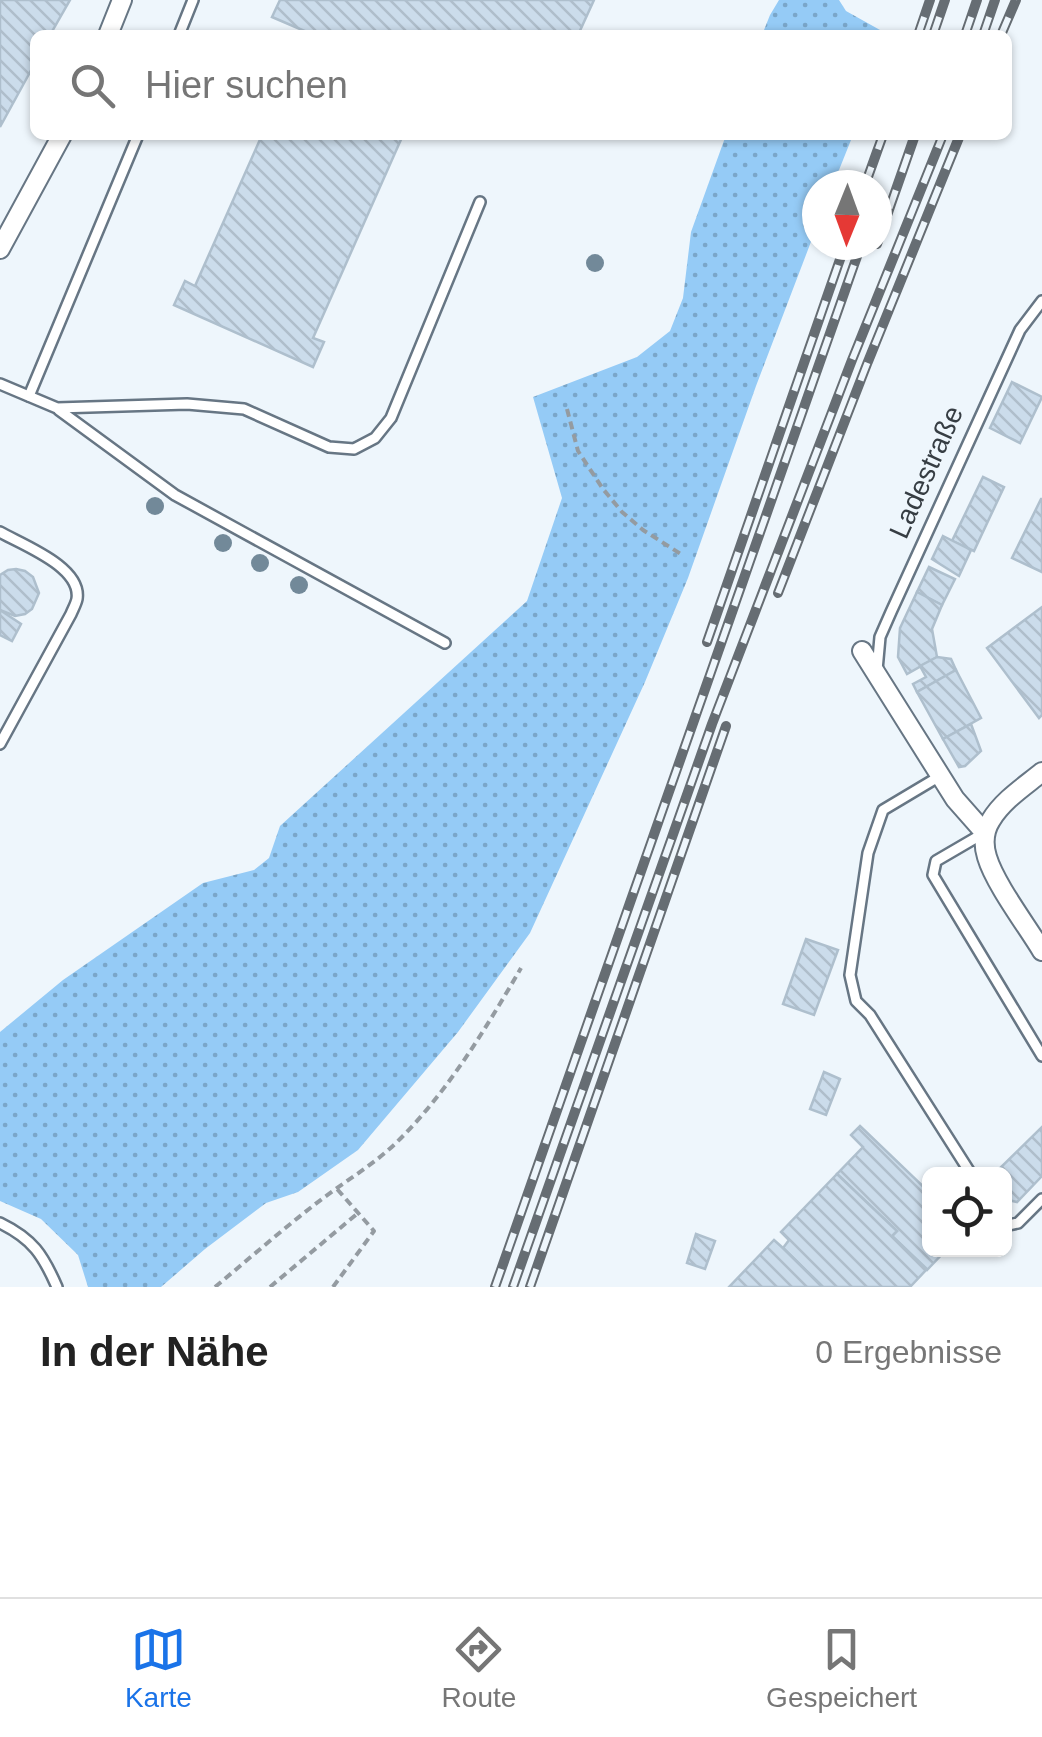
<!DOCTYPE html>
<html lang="de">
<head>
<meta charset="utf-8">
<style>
	:root { --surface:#fff; --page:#f2f2f2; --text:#222; --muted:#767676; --line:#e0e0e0; --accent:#1a73e8 }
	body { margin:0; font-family:Arial,sans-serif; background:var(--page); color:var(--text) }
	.controls { position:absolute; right:30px; bottom:30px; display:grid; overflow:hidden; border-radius:15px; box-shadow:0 2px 8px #0004 }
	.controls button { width:90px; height:90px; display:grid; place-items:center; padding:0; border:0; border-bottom:2px solid var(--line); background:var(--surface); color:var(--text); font:50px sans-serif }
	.compass { position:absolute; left:802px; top:170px; width:90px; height:90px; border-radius:50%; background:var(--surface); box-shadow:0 2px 8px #0004; rotate:181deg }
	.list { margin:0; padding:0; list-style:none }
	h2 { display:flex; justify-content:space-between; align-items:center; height:130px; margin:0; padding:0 40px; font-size:42px }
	h2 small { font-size:32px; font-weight:400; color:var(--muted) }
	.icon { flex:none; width:55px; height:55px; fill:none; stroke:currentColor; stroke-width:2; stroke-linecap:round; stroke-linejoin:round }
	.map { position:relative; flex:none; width:1042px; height:1287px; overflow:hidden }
	.search { position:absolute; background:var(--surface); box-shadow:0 2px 8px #0004; left:30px; right:30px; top:30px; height:110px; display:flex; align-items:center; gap:25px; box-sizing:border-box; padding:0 35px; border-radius:15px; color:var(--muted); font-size:38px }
	.sheet { height:310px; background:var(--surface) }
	nav { display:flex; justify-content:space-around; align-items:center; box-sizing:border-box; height:140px; border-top:2px solid var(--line); background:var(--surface); font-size:28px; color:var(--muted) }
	nav a { display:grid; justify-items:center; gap:5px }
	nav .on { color:var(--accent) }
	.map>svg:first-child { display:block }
	.grass { fill:url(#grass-dots) }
	.building { fill:url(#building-back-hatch); stroke:#aebfcd; stroke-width:2.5 }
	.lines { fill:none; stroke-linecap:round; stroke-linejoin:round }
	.lane-casing { stroke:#677684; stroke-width:14 }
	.street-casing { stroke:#677684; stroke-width:22 }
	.path { stroke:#949ba1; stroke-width:4; stroke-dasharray:8 5; stroke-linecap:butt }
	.lane { stroke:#fff; stroke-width:9 }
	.street { stroke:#fff; stroke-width:18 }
	.rail-casing { stroke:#666d73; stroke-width:10 }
	.rail { stroke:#eef6fc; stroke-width:6; stroke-dasharray:19; stroke-linecap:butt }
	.tree { fill:#728999 }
	.labels { text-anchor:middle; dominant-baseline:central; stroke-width:8; stroke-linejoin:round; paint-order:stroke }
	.street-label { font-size:28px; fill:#363d43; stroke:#eef6fc }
</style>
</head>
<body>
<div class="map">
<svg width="1042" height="1287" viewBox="0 0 1042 1287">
	<defs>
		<pattern id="grass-dots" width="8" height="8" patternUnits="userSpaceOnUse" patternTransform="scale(2.5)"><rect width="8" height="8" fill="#95cbf6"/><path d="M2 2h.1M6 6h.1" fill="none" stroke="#7aa6c9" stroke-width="1.8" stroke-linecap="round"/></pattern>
		<pattern id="building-back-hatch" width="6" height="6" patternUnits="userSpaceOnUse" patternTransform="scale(2.5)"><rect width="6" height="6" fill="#cbdceb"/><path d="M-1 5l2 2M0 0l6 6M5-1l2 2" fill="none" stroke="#afbecb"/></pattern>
	</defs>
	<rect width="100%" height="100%" fill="#eef6fc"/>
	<g class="grass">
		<polygon points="779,0 839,0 846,11 889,35 762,35 770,15"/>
		<polygon points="726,135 853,135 833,185 817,185 817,226 756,386 688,578 645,682 530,933 458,1032 358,1150 298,1192 266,1203 205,1249 161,1287 88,1287 78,1255 41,1219 0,1201 0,1032 63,980 203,883 254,870 269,858 280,826 527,601 562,498 533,397 637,357 670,331 683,298 691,232"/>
	</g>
	<g class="building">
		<polygon points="0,0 70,0 50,35 35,35 35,63 0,127"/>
		<polygon points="280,0 594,0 578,35 306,35 307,32 272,17"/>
		<polygon points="262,135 403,135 313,338 324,342 313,367 174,305 185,281 195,286"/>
		<polygon points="1012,382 1042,397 1020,443 990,428"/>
		<polygon points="983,477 1004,487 974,551 952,541"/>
		<polygon points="1041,499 1042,499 1042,572 1012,558"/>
		<polygon points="943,536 971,550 959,576 932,559"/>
		<polygon points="929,567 955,579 942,605 917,592"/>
		<polygon points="16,569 25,571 33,577 39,593 32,609 25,614 15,616 0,610 0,575 8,570"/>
		<polygon points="917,592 942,605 932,629 937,657 907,674 898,657 900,628"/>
		<polygon points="1042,607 1042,715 1039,718 987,648"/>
		<polygon points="0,610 21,624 12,641 0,635"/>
		<polygon points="937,657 951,659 956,670 917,692 913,684 926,677 920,666"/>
		<polygon points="956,670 981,718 943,739 917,692"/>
		<polygon points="971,724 981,751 965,766 959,767 943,739"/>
		<polygon points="806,939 838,950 814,1015 783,1004"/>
		<polygon points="824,1072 840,1079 826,1115 810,1109"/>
		<polygon points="860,1126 930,1193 930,1250 946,1250 927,1270 892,1236 897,1231 837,1174 863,1147 851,1135"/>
		<polygon points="1042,1127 1042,1176 1017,1202 1004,1199 1004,1174 994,1174"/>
		<polygon points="837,1174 897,1231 892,1236 927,1269 910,1287 823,1287 783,1248 789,1240 781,1232"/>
		<polygon points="696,1234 715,1241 705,1269 687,1263"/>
		<polygon points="774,1240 783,1248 823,1287 729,1287"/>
	</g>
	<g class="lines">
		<defs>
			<g id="lane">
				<polyline points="179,35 193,0"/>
				<polyline points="0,384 57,408 187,404 244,409 329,447 354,449 375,438 391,418 480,202"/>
				<polyline points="29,396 138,135"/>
				<polyline points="59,410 175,495 445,643"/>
				<path d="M0,532C23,545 82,567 77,599C76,604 73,609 71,614L0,744"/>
				<polyline points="877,670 880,637 891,612 1020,330 1042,301"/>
				<polyline points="940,776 883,810 868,853 850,975 856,1001 870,1015 971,1174"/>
				<polyline points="984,833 936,861 933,875 1042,1056"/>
				<path d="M0,1223C33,1239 43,1255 57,1287"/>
				<polyline points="1004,1226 1018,1223 1042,1199"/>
			</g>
			<g id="street">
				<polyline points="108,35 122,0"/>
				<polyline points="0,249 62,135"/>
				<polyline points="862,651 955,799 985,833"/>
				<path d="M1042,772C1025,786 1003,800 991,820C984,831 983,844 987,857C995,884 1027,926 1042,951"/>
			</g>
		</defs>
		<use href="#lane" class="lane-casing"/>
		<use href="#street" class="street-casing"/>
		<g class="path">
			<polyline points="567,409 578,451 603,489 622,512 643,530 684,556"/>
			<path d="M215,1287C250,1258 285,1227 322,1199C347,1180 373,1165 396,1143C447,1093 485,1030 521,968"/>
			<polyline points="270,1287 358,1213"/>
			<polyline points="333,1287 374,1231 337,1189"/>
		</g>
		<use href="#lane" class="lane"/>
		<use href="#street" class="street"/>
		<defs>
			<g id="rail">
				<polyline points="918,35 930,0"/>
				<polyline points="933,35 945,0"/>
				<polyline points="965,35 977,0"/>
				<polyline points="983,35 995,0"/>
				<polyline points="1001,35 1016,0"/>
				<polyline points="865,185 883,135"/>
				<polyline points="877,244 915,135"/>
				<polyline points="778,593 867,364 960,135"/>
				<polyline points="707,642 845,245"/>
				<polyline points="495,1287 861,245"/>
				<polyline points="513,1287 712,724 852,360 943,135"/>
				<polyline points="530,1287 726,726"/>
			</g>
		</defs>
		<use href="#rail" class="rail-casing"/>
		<use href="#rail" class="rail"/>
	</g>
	<g class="tree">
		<circle cx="595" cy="263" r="9"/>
		<circle cx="155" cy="506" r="9"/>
		<circle cx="223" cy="543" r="9"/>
		<circle cx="260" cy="563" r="9"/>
		<circle cx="299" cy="585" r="9"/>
	</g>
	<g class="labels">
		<g class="street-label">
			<text transform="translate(926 472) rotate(-66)">Ladestraße</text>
		</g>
	</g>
</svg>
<div class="controls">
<button><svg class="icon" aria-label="locate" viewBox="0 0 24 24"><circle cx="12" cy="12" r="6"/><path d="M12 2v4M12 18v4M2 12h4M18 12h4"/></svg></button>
</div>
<svg class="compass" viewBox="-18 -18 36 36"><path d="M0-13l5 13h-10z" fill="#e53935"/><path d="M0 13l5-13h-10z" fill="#767676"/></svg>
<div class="search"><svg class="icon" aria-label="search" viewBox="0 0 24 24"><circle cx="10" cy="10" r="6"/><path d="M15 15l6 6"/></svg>Hier suchen</div>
</div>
<section class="sheet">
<h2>In der Nähe<small>0 Ergebnisse</small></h2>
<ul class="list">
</ul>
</section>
<nav>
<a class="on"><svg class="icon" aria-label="map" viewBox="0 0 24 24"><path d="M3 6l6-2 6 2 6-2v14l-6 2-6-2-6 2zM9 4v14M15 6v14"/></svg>Karte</a>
<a><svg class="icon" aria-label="directions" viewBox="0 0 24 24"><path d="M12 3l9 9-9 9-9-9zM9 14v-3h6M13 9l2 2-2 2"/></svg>Route</a>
<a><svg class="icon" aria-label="saved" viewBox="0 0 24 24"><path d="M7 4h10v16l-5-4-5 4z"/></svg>Gespeichert</a>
</nav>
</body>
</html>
